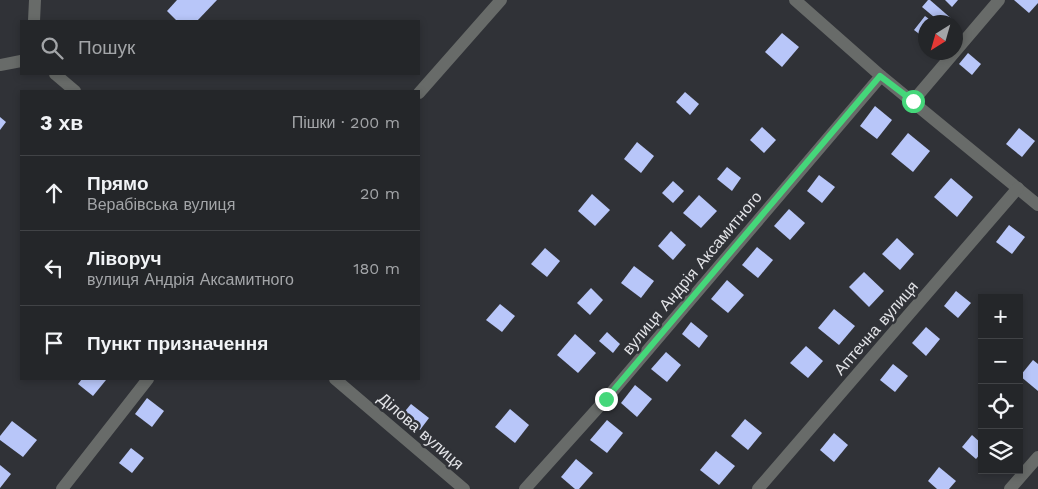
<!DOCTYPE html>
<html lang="uk">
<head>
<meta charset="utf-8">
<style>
	:root { --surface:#242629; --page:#303235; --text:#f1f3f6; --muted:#a3a5a8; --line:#414346 }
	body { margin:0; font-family:"Work Sans",sans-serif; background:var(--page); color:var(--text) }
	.controls { position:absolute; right:15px; bottom:15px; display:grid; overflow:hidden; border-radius:0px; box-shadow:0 2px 8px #0003 }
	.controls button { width:45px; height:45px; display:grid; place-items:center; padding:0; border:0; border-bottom:1px solid var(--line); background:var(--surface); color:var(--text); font:25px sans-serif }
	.compass { position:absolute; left:918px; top:15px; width:45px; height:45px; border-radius:50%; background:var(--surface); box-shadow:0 2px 8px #0003; rotate:217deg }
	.stop { position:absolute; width:15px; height:15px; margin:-11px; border:4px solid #45d77a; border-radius:50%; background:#fff }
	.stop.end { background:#45d77a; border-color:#fff; box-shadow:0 1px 5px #0008 }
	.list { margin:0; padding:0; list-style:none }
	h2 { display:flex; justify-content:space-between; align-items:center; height:65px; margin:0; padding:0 20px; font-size:21px }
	h2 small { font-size:16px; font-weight:400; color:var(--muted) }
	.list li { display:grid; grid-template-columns:32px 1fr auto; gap:15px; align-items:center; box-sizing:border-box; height:75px; padding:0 20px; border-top:1px solid var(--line) }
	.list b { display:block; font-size:19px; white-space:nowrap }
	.list p { margin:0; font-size:16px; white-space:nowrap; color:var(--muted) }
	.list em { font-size:16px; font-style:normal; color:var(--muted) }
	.icon { flex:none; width:28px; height:28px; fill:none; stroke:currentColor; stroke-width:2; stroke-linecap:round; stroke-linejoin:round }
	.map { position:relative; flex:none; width:1038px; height:489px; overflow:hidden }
	.search { position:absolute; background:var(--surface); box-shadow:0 2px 8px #0003; left:20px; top:20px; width:400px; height:55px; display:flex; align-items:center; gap:12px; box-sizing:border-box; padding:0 18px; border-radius:0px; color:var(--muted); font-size:19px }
	.panel { position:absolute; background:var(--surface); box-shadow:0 2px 8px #0003; left:20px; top:90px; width:400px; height:290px; border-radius:0px }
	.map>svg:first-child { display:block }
	.building { fill:#b8c6f9 }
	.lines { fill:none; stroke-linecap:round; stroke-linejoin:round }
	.minor { stroke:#686b69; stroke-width:12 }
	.route { stroke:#45d77a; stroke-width:6 }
	.labels { text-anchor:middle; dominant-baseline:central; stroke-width:5; stroke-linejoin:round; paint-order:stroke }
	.street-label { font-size:16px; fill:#e2e3e7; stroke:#303237 }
</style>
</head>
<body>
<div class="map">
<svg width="1038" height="489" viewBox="0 0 1038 489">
	<rect width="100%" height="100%" fill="#303237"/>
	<g class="building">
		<polygon points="177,0 217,0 197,21 177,21 167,11"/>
		<polygon points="928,0 930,0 953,20 951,22 940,22 922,7"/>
		<polygon points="945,0 958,0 952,7"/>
		<polygon points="1014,0 1038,0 1038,3 1029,13"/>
		<polygon points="925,16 933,22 926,22 926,39 914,30"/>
		<polygon points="782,33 799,47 782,67 765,52"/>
		<polygon points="968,53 981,64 972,75 959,64"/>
		<polygon points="685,92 699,104 690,115 676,102"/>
		<polygon points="875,106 892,120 877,139 860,126"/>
		<polygon points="0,117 6,122 0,130"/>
		<polygon points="762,127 776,140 764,153 750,140"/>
		<polygon points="1019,128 1035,141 1022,157 1006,144"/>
		<polygon points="908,133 930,151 913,172 891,154"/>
		<polygon points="637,142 654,156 641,173 624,159"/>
		<polygon points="727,167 741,178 732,191 717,179"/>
		<polygon points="819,175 835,187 822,203 807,191"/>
		<polygon points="951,178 973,197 957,217 934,197"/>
		<polygon points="673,181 684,191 673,203 662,193"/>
		<polygon points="592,194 610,210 595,226 578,211"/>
		<polygon points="699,195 717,211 701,228 683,213"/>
		<polygon points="789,209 805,223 790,240 774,226"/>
		<polygon points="1009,225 1025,237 1012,254 996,242"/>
		<polygon points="671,231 686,245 673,260 658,246"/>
		<polygon points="897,238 914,254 900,270 882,254"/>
		<polygon points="757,247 773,260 758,278 742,265"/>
		<polygon points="545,248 560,261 547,277 531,264"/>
		<polygon points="634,266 654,281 641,298 621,283"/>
		<polygon points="864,272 884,291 869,307 849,287"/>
		<polygon points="727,280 744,295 728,313 711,299"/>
		<polygon points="591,288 603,300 590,315 577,303"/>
		<polygon points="956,291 971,303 958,318 944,306"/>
		<polygon points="500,304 515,316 502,332 486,320"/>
		<polygon points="834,309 855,326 839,345 818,328"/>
		<polygon points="691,322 708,336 699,348 682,334"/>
		<polygon points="926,327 940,339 926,356 912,343"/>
		<polygon points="607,332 620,344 613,353 599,341"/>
		<polygon points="575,334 596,353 578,373 557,355"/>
		<polygon points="806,346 823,361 808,378 790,363"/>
		<polygon points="666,352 681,365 667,382 651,369"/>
		<polygon points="1033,360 1038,364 1038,391 1020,376"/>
		<polygon points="893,364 908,376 895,392 880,380"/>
		<polygon points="82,379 104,379 106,380 93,396 78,384"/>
		<polygon points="635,385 652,399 637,417 621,403"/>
		<polygon points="147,398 164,411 152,427 135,414"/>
		<polygon points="411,404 429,418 420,430 401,416"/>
		<polygon points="510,409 529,425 515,443 495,427"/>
		<polygon points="745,419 762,433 748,450 731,436"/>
		<polygon points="607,420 623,433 607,453 590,440"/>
		<polygon points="12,421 37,440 23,457 0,440 0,436"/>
		<polygon points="834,433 848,445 834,462 820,450"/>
		<polygon points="972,435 982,444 982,452 976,459 962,447"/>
		<polygon points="131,448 144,458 132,473 119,463"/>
		<polygon points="716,451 735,466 719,485 700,470"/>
		<polygon points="576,459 593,473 579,489 575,489 561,477"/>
		<polygon points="0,465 11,474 0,488"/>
		<polygon points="939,467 956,481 949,489 937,489 928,481"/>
	</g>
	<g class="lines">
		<g class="minor">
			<polyline points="795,0 881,76 1038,205"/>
			<polyline points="34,21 35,0"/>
			<polyline points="0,65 21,61"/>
			<polyline points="55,74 75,91"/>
			<polyline points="419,93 501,0"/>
			<polyline points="913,101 999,0"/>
			<polyline points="335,379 464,489"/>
			<polyline points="62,489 148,379"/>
			<polyline points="525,489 606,399 881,76"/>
			<polyline points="758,489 1018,188"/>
			<polyline points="1010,489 1038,457"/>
		</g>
	</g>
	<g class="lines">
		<polyline class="route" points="606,399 880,76 913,101"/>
	</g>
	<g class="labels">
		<g class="street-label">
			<text transform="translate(692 273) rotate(-50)">вулиця Андрія Аксамитного</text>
			<text transform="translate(876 328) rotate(-49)">Аптечна вулиця</text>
			<text transform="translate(421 431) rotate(41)">Ділова вулиця</text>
		</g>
	</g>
</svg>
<div class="controls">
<button>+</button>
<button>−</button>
<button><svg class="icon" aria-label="locate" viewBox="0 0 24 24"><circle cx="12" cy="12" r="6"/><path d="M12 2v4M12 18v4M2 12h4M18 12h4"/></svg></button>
<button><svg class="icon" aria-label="layers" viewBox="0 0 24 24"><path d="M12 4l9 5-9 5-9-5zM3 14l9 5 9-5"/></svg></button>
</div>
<svg class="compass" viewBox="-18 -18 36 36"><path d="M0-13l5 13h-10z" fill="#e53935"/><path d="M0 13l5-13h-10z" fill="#a3a5a8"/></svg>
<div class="stop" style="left:913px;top:101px"></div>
<div class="stop end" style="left:606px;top:399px"></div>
<div class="search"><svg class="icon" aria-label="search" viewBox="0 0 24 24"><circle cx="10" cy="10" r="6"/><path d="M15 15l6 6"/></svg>Пошук</div>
<section class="panel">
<h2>3 хв<small>Пішки · 200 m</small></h2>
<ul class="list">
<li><svg class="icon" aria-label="ahead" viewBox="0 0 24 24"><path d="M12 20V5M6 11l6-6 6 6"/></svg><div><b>Прямо</b><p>Верабівська вулиця</p></div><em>20 m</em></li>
<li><svg class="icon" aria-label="left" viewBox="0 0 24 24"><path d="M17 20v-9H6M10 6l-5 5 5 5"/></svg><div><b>Ліворуч</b><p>вулиця Андрія Аксамитного</p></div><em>180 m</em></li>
<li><svg class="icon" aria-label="arrive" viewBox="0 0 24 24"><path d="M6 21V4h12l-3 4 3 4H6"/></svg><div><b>Пункт призначення</b></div></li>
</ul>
</section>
</div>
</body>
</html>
